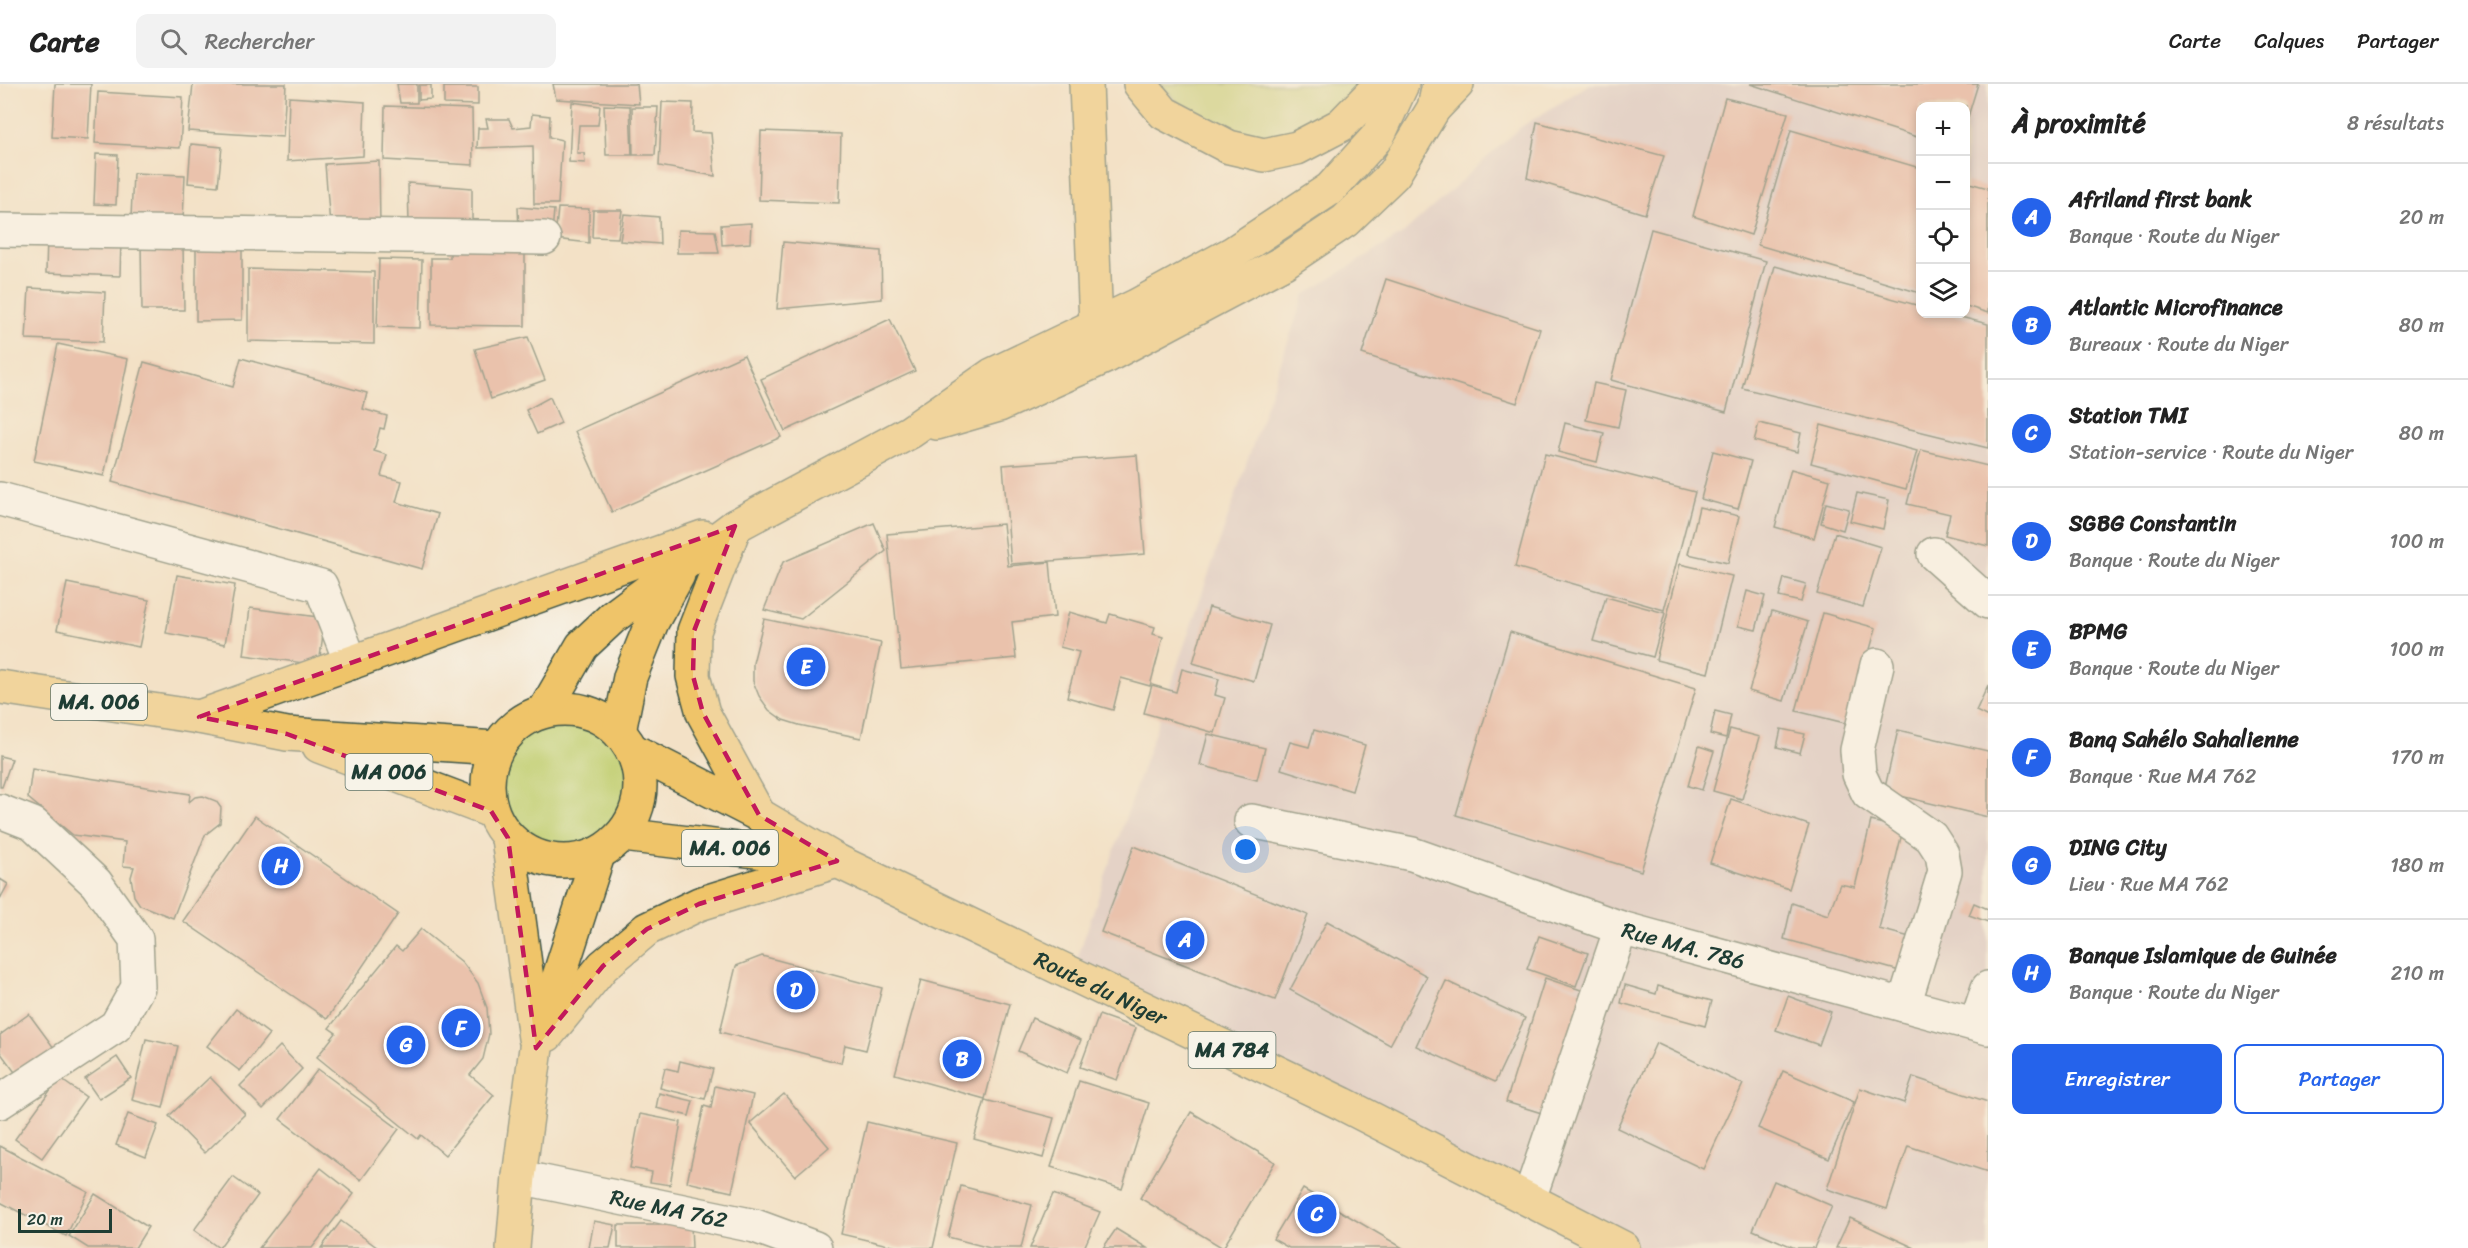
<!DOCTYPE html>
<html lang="fr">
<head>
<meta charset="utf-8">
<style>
	:root { --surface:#fff; --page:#f2f2f2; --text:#222; --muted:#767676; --line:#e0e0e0; --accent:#2563eb }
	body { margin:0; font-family:Sriracha,sans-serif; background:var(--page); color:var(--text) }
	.controls { position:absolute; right:18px; top:18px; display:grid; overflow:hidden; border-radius:12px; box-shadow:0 3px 9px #0003 }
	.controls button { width:54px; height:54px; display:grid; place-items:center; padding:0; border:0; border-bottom:2px solid var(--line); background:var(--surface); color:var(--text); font:30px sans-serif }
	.scale { position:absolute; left:18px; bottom:15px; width:94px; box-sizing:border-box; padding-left:6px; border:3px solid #1f3d34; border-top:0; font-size:16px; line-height:21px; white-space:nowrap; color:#1f3d34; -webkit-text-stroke:4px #f7f3e8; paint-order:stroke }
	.you { position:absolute; left:1246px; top:766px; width:21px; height:21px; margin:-15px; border:4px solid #fff; border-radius:50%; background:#1a73e8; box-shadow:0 0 0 9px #1a73e833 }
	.badge { display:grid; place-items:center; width:39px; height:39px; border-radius:50%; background:var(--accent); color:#fff; font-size:20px; font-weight:700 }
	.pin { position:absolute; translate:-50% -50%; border:3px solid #fff; box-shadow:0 2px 6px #0006 }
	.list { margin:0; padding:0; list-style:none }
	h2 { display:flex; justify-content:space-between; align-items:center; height:78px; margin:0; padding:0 24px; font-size:26px }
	h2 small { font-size:20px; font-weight:400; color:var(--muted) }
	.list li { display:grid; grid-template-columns:39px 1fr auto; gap:18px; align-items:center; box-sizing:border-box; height:108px; padding:0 24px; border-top:2px solid var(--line) }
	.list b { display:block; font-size:22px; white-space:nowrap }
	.list p { margin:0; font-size:20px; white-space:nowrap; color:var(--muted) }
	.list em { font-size:20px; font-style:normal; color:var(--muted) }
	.actions { display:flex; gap:12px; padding:18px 24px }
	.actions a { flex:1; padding:14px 0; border:2px solid var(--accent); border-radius:12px; text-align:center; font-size:21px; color:var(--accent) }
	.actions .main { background:var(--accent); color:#fff }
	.icon { flex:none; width:33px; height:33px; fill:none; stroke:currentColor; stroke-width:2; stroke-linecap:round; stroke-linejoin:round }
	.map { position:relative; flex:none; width:1988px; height:1164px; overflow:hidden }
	header { display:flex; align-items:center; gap:36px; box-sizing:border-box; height:84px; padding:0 30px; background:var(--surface); border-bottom:2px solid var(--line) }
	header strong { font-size:28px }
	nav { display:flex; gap:33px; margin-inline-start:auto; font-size:21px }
	.search { width:420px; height:54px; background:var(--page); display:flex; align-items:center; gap:15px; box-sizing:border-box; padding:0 21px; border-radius:12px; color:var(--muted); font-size:22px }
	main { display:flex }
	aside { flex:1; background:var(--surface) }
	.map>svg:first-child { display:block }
	.industrial { fill:#d2bec5; fill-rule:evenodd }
	.green { fill:#c1ce70; stroke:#708652; stroke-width:1.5 }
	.building { fill:#df9b8c }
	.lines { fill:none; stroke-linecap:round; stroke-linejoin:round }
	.minor-casing { stroke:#3f564a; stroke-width:36 }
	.major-casing { stroke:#3f564a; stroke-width:36 }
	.highway-casing { stroke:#3f564a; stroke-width:36 }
	.minor { stroke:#fff; stroke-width:33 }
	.major { stroke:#efc469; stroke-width:33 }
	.highway { stroke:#efc469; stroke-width:33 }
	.marked { fill:none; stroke:#c2185b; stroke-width:4.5; stroke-dasharray:12 8; stroke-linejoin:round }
	.labels { text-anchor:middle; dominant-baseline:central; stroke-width:4.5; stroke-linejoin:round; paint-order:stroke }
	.shield { fill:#f7f3e8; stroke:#60746a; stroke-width:1.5 }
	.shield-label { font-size:21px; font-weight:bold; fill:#1f3d34 }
	.street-label { font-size:22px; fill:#1f3d34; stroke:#f7f3e8 }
</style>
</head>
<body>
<header>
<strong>Carte</strong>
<div class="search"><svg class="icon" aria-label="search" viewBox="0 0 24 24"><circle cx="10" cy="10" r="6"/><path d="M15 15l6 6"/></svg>Rechercher</div>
<nav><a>Carte</a><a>Calques</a><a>Partager</a></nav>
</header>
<main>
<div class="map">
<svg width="1988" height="1164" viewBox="0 0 1988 1164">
	<rect width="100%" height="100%" fill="#f7f3e8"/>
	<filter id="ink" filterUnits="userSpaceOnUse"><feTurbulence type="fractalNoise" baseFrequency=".0167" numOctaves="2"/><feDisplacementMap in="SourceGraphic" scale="12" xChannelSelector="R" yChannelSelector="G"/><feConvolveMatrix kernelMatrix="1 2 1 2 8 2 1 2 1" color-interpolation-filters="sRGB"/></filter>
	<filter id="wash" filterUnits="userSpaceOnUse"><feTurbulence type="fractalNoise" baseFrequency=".008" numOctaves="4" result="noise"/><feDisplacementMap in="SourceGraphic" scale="24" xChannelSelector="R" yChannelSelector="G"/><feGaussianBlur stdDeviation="1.35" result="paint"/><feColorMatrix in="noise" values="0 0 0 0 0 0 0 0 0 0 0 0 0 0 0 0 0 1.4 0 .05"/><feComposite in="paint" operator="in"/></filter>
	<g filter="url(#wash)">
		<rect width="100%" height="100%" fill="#f3e1c6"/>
		<path class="industrial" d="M1590,0H1988V1164H1623L1072,890L1304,211L1404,149L1521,43ZM1920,22H1966V230H1920Z"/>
		<g class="green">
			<polygon points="1160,0 1374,0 1306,49 1265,55 1224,48 1187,28"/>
			<circle cx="565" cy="703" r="70"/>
		</g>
		<g id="blocks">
			<g class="building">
				<polygon points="55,0 91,0 88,55 52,53"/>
				<polygon points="193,0 286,0 283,53 188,47"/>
				<polygon points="397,0 417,0 417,19 400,19"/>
				<polygon points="553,0 637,0 639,20 556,15"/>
				<polygon points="1750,0 1978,0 1966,39 1966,22 1920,22 1920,54"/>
				<polygon points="419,1 431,1 431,15 419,16"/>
				<polygon points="444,3 478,3 478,21 444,20"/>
				<polygon points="98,8 183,13 180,64 95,59"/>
				<polygon points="289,13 365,18 363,72 287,77"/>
				<polygon points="1725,14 1788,29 1751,151 1693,132"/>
				<polygon points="572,18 600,22 598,41 579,41 577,69 584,69 585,79 569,78"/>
				<polygon points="662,18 693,19 692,48 711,49 715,92 659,82"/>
				<polygon points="604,21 630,22 632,71 606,71"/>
				<polygon points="385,22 472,25 473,81 384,76"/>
				<polygon points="632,23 658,23 655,71 633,71"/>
				<polygon points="532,30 550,32 549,53 562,56 558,120 534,120 533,62 477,64 478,44 488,44 486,35 509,35 513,44 531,42"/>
				<polygon points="1537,38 1664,72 1645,130 1527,94"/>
				<polygon points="1791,46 1920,84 1920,209 1758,161"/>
				<polygon points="761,47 841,50 839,119 759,116"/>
				<polygon points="191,60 222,63 218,102 188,99"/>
				<polygon points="96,70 118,71 116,121 94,120"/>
				<polygon points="379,77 380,143 330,141 325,80"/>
				<polygon points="133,89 185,91 183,136 131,134"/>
				<polygon points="1966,98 1988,104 1988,229 1966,222"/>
				<polygon points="408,99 472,104 472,144 409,140"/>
				<polygon points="518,123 554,126 552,149 519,147"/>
				<polygon points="558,124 589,125 589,159 555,155"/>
				<polygon points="593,126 622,126 618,154 592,153"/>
				<polygon points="624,130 659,133 660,160 620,157"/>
				<polygon points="751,139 750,159 722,161 721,141"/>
				<polygon points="1651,145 1766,177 1726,328 1611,296"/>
				<polygon points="678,146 715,147 719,169 677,169"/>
				<polygon points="47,152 121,155 120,192 46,189"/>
				<polygon points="141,158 183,158 184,226 142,226"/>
				<polygon points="783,158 881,167 882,215 777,225"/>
				<polygon points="450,161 525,162 525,242 431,241 431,174 450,174"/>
				<polygon points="196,164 242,164 242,236 196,237"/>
				<polygon points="379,175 422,176 420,244 377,243"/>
				<polygon points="1775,182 1920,222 1920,230 1949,230 1988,240 1988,364 1742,304"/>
				<polygon points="248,185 374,188 374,260 248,257"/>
				<polygon points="1386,195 1540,245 1517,319 1362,270"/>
				<polygon points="29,204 105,208 103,258 26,255"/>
				<polygon points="890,235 915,287 785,347 761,295"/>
				<polygon points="528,253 545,296 491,315 475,265"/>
				<polygon points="58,260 128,275 104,392 34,377"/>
				<polygon points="744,271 781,353 612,428 575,347"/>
				<polygon points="241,274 367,309 363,325 387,332 384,345 380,344 374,367 387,371 381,392 402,397 396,418 438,430 422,485 112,398 144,278 233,303"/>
				<polygon points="1594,299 1626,306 1618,343 1586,336"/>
				<polygon points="550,313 561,339 537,350 526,326"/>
				<polygon points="1565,339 1604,349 1597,378 1558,368"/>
				<polygon points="1759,339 1801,349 1797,368 1754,357"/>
				<polygon points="1821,341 1917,367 1906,405 1811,379"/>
				<polygon points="1921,366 1988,382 1988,462 1945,451 1950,430 1907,420"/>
				<polygon points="1713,367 1751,377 1738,425 1701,415"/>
				<polygon points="1545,370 1695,408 1664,526 1515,483"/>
				<polygon points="1137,371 1145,470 1011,480 1003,381"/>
				<polygon points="1791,385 1830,396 1814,454 1775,443"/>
				<polygon points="1857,409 1889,416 1883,445 1850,437"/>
				<polygon points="1826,419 1849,425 1843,446 1821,439"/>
				<polygon points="1699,423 1739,432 1728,479 1688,470"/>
				<polygon points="874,439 886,467 801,535 764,526 783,478"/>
				<polygon points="1003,440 1008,482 1050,478 1055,533 1012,538 1016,574 901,585 887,450"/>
				<polygon points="1835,449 1881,463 1863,523 1817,510"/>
				<polygon points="1680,480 1732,492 1708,589 1656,576"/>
				<polygon points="177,491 235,501 225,560 166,549"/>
				<polygon points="1784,494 1806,500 1801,518 1779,513"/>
				<polygon points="67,499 149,516 139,563 57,546"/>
				<polygon points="1747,507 1765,512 1756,546 1738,542"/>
				<polygon points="1606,513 1665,529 1653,573 1593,557"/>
				<polygon points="1209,523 1270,541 1254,597 1193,579"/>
				<polygon points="250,524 325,534 319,581 244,571"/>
				<polygon points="1772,527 1808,538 1784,617 1749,607"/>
				<polygon points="1069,528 1107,539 1110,530 1155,543 1153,550 1163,553 1150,602 1121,594 1113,626 1067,613 1079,568 1060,563"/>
				<polygon points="1823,529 1876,544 1849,640 1796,627"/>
				<polygon points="764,535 881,559 861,654 799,641 783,636 769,626 759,612 753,597 753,579"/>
				<polygon points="1510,548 1696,604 1641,787 1456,731"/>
				<polygon points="1182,585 1219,595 1215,611 1225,614 1215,649 1144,629 1152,601 1176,608"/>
				<polygon points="1988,601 1988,633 1976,627"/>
				<polygon points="1715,627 1731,631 1726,654 1710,650"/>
				<polygon points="1730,645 1760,653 1742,715 1713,707"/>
				<polygon points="1781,645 1805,650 1800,669 1777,663"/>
				<polygon points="1314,646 1365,661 1352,707 1281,685 1290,658 1309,663"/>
				<polygon points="1898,646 1988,667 1988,733 1884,708"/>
				<polygon points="1208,650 1265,664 1257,696 1200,681"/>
				<polygon points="1699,662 1714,667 1702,706 1688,702"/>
				<polygon points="0,672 12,675 2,703 0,703"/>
				<polygon points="32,685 190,710 189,718 195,713 203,712 216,717 221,724 220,739 205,751 173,834 140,821 134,812 131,793 134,783 123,782 125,758 73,751 28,714"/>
				<polygon points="1731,715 1809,741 1789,805 1710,779"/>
				<polygon points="255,732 398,830 327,935 183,837"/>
				<polygon points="1871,737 1903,745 1879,845 1914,854 1907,889 1784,855 1792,819 1828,831 1840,800 1855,803"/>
				<polygon points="1134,762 1308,831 1275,916 1101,848"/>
				<polygon points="0,795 8,800 0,815"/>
				<polygon points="1974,819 1988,825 1988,838 1969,831"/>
				<polygon points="1327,837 1427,892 1390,961 1290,906"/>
				<polygon points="421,845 462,878 478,899 487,924 489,950 483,975 470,991 494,1011 445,1071 421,1051 418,1055 317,973 336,949 329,944 396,862 402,867"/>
				<polygon points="1539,852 1588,869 1576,902 1527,885"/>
				<polygon points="762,872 882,904 866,966 845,961 841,979 720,948 736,882"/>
				<polygon points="1545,894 1587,908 1548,1031 1506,1018"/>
				<polygon points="921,896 1010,920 985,1015 895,990"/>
				<polygon points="1446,897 1525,934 1495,998 1416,962"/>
				<polygon points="1625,901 1656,910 1658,902 1712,917 1705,942 1621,919"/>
				<polygon points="1788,912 1831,928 1819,961 1776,946"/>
				<polygon points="236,925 269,950 240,987 207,962"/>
				<polygon points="29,930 57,968 20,995 0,968 0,951"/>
				<polygon points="1099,931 1136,944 1117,996 1080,983"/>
				<polygon points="1032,934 1081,956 1067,989 1018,967"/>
				<polygon points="146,955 178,962 163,1024 132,1016"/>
				<polygon points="1656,959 1743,1000 1703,1085 1617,1044"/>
				<polygon points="280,962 302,985 263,1025 240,1002"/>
				<polygon points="117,973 131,994 99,1015 85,995"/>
				<polygon points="680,977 713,985 705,1015 660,1004 665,984 678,987"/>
				<polygon points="318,985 399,1045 361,1096 280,1035"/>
				<polygon points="1783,987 1854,1018 1829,1075 1758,1044"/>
				<polygon points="210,993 245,1030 205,1069 169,1032"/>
				<polygon points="1913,993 1988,1018 1988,1088 1908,1062 1887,1125 1827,1105 1860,1004 1904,1019"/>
				<polygon points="59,994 86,1013 42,1074 15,1055"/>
				<polygon points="1079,997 1149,1019 1122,1105 1051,1083"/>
				<polygon points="715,1002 753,1011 732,1108 687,1098 704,1022 711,1024"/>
				<polygon points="659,1009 693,1017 689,1032 656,1024"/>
				<polygon points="784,1010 829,1063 795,1092 750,1039"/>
				<polygon points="985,1016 1054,1034 1043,1074 974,1055"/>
				<polygon points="1191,1028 1275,1078 1223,1164 1140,1114"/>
				<polygon points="128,1030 158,1041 146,1073 116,1061"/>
				<polygon points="640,1030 681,1038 670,1101 650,1098 652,1088 630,1084"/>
				<polygon points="867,1038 957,1059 933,1164 901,1164 841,1150"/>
				<polygon points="0,1062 88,1108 66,1152 0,1118"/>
				<polygon points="321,1084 354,1110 312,1164 259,1164"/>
				<polygon points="233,1093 258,1111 219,1164 194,1146"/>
				<polygon points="1774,1097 1832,1122 1814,1164 1795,1164 1753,1146"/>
				<polygon points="961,1102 1032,1121 1021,1164 990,1164 948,1153"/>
				<polygon points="1303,1105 1403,1164 1289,1164 1273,1155"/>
				<polygon points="95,1110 148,1143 135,1164 88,1164 69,1152"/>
				<polygon points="1053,1110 1100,1128 1084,1164 1030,1164"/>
				<polygon points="1850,1134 1915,1164 1836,1164"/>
				<polygon points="341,1137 378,1164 321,1164"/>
				<polygon points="594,1137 615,1141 610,1164 589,1164"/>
				<polygon points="618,1141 691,1141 692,1164 618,1164"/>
				<polygon points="1116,1145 1147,1164 1103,1164"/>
			</g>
		</g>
	</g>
	<g filter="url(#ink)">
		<use href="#blocks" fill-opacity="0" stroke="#3f564a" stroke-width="1.5"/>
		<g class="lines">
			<defs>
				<g id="minor">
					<polyline points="0,146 544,154"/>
					<polyline points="0,415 321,502 351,579"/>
					<polyline points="1934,470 1988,518"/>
					<polyline points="1877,581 1857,666 1859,690 1868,709 1931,753 1942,770 1945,787 1904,921"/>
					<polyline points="0,727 33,740 96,799 136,855 138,903 116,942 0,1018"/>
					<polyline points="1251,737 1412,770 1621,844"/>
					<polyline points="1976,940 1988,904"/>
					<path id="s1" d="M519,1093L755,1142L815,1164"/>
					<path id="s2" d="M1529,1115L1621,844L1988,944"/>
				</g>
				<g id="major">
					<polyline points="937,339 999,321 1107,272 1284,178 1345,137 1394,90 1434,24 1439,0"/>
					<polyline points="735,442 694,547 693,592 703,629 759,731"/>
					<polyline points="0,603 199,633 287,650 496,664"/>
					<circle cx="564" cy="701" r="76"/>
					<polyline points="545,626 582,562 613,533 735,442 910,348 992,291 1136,222 1233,169 1330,105 1378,52 1402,0"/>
					<polyline points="199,633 703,453"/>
					<polyline points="619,648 630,593 652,538 678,491"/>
					<polyline points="319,662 491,727"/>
					<path id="s3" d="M632,666L759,731L837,777L1343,1020L1623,1164"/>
					<polyline points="623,751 823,775"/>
					<polyline points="508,754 535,954"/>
					<polyline points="547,951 603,882 647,845 699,820 837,777"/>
					<polyline points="513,1164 519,1093 536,964 598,771"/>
				</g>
				<g id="highway">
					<polyline points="1086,0 1096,241 1107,272"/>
					<polyline points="1140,0 1164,29 1229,63 1264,71 1297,64 1341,41 1381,0"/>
					<polyline points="1434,24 1457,0"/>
				</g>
			</defs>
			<use href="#minor" class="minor-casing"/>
			<use href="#major" class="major-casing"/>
			<use href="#highway" class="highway-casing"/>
			<use href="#minor" class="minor"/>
			<use href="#major" class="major"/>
			<use href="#highway" class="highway"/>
		</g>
	</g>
	<path d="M0 0H1988V1164H0ZM735,442L694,547L693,592L703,629L759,731L837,777L699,820L647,845L603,882L536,964L508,754L491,727L287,650L199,633Z" fill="#f3e1c6" fill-opacity=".55" fill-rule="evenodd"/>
	<path class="marked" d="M735,442L694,547L693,592L703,629L759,731L837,777L699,820L647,845L603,882L536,964L508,754L491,727L287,650L199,633Z"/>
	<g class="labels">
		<g class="shield">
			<rect x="51" y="600" width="96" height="36" rx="4.5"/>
			<rect x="345.5" y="670" width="87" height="36" rx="4.5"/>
			<rect x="682" y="746" width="96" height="36" rx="4.5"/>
			<rect x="1188.5" y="948" width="87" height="36" rx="4.5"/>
		</g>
		<g class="shield-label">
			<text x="99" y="618">MA. 006</text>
			<text x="389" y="688">MA 006</text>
			<text x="730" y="764">MA. 006</text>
			<text x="1232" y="966">MA 784</text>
		</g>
		<g class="street-label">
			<text stroke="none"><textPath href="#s2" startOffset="351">Rue MA. 786</textPath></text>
			<text stroke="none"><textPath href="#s3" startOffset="526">Route du Niger</textPath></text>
			<text stroke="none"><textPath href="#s1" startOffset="153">Rue MA 762</textPath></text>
		</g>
	</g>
</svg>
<div class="controls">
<button>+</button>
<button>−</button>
<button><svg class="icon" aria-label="locate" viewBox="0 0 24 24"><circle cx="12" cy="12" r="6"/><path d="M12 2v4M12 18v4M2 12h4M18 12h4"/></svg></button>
<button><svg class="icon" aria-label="layers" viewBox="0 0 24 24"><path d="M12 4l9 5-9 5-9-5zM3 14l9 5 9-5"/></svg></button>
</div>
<div class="scale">20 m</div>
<div class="you"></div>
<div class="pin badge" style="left:1185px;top:856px">A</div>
<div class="pin badge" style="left:962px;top:975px">B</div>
<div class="pin badge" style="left:1317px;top:1130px">C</div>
<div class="pin badge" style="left:796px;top:906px">D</div>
<div class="pin badge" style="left:806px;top:583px">E</div>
<div class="pin badge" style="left:461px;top:944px">F</div>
<div class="pin badge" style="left:406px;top:961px">G</div>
<div class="pin badge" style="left:281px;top:782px">H</div>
</div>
<aside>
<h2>À proximité<small>8 résultats</small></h2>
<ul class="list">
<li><span class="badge">A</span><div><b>Afriland first bank</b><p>Banque · Route du Niger</p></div><em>20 m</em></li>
<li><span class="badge">B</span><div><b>Atlantic Microfinance</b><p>Bureaux · Route du Niger</p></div><em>80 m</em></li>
<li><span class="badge">C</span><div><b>Station TMI</b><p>Station-service · Route du Niger</p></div><em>80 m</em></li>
<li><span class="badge">D</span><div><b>SGBG Constantin</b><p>Banque · Route du Niger</p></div><em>100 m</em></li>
<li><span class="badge">E</span><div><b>BPMG</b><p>Banque · Route du Niger</p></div><em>100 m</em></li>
<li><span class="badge">F</span><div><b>Banq Sahélo Sahalienne</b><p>Banque · Rue MA 762</p></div><em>170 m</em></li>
<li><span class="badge">G</span><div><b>DING City</b><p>Lieu · Rue MA 762</p></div><em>180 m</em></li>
<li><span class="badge">H</span><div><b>Banque Islamique de Guinée</b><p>Banque · Route du Niger</p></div><em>210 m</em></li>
</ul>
<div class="actions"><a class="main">Enregistrer</a><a>Partager</a></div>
</aside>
</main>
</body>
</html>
